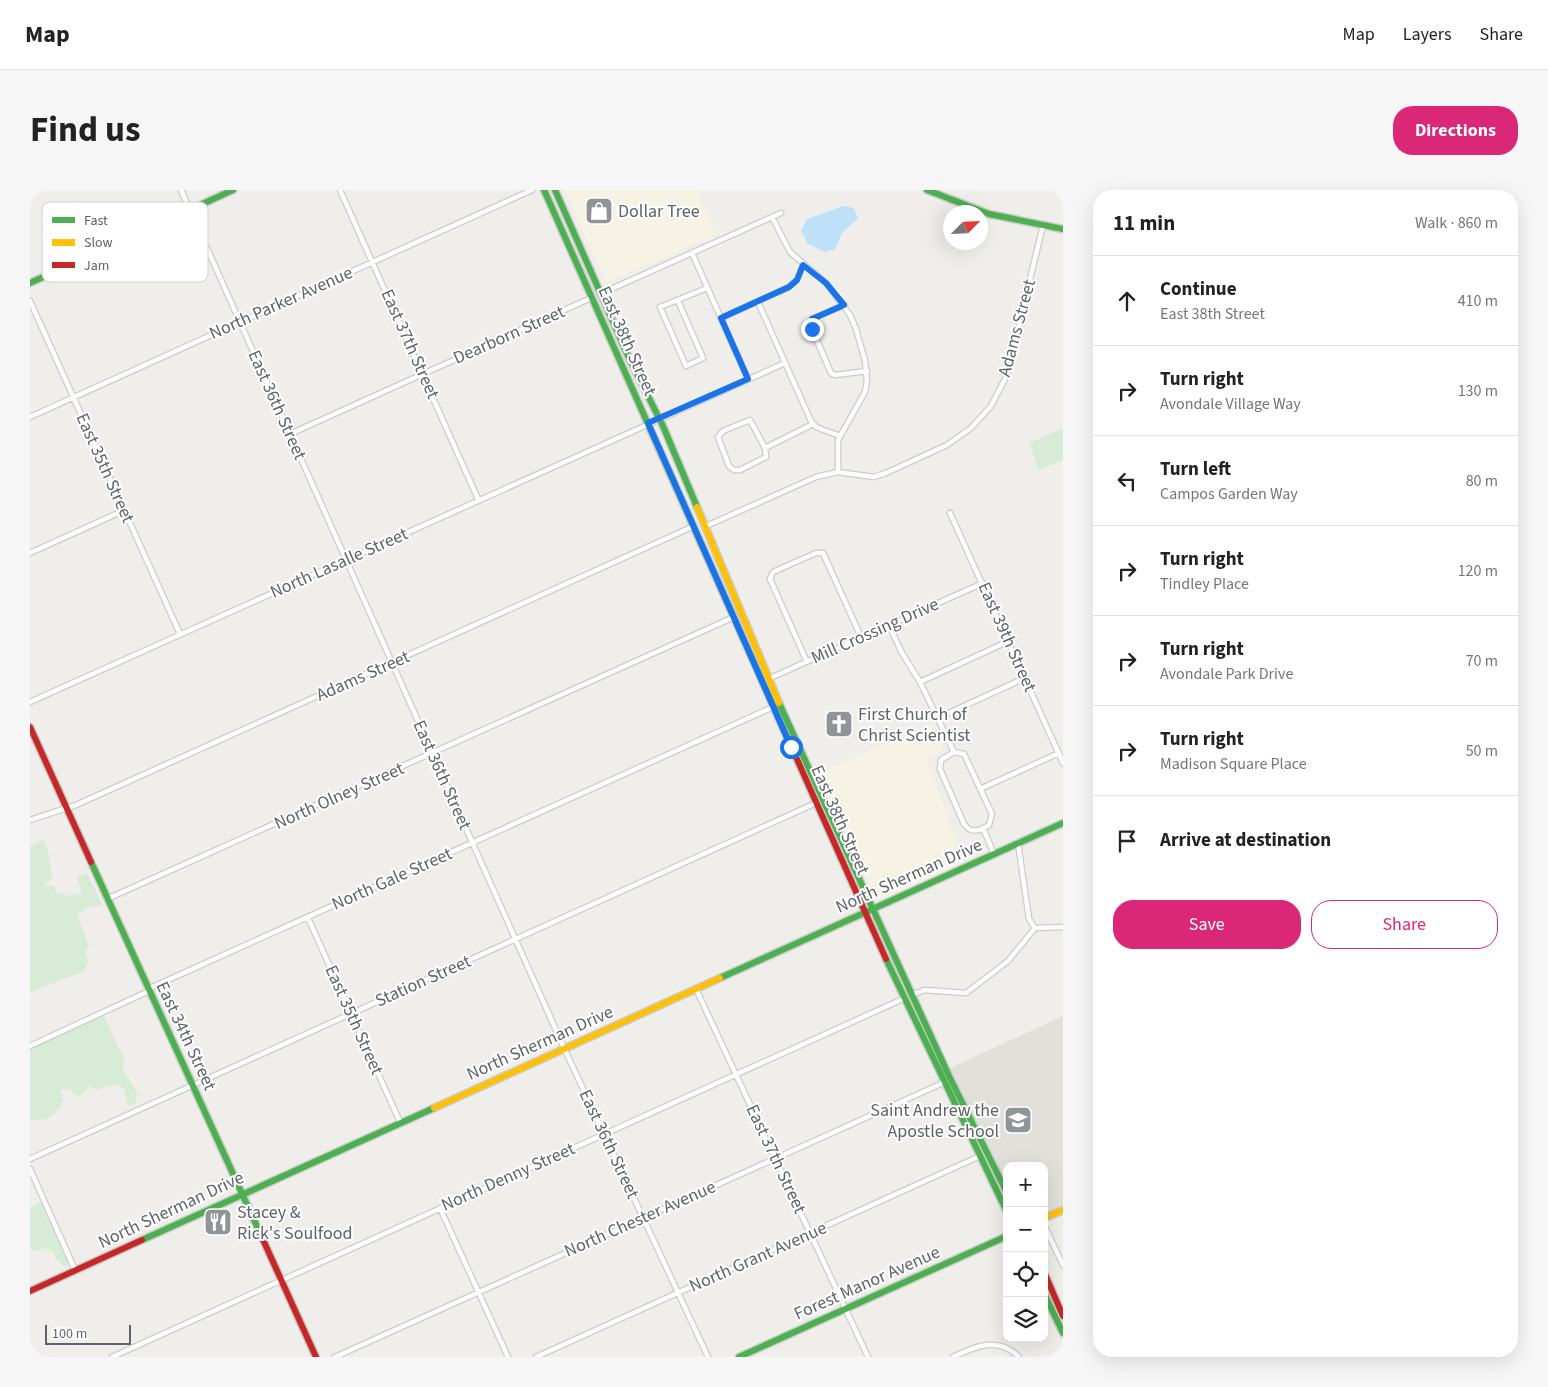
<!DOCTYPE html>
<html lang="en">
<head>
<meta charset="utf-8">
<style>
	body { margin:0; font-family:"Source Sans 3",sans-serif; background:#f6f6f6; color:#222 }
	.controls { position:absolute; right:15px; bottom:15px; display:grid; overflow:hidden; border-radius:10px; box-shadow:0 5px 20px #0002 }
	.controls button { width:45px; height:45px; display:grid; place-items:center; padding:0; border:0; border-bottom:1px solid #e0e0e0; background:#fff; color:#222; font:25px sans-serif }
	.compass { position:absolute; left:913px; top:15px; width:45px; height:45px; border-radius:50%; background:#fff; box-shadow:0 5px 20px #0002; rotate:66deg }
	.scale { position:absolute; left:15px; bottom:12px; width:86px; box-sizing:border-box; padding-left:5px; border:2px solid #5f6368; border-top:0; font-size:14px; line-height:18px; white-space:nowrap; color:#5f6368; -webkit-text-stroke:4px #fff; paint-order:stroke }
	.stop { position:absolute; width:15px; height:15px; margin:-11px; border:4px solid #1a73e8; border-radius:50%; background:#fff }
	.stop.end { background:#1a73e8; border-color:#fff; box-shadow:0 1px 5px #0008 }
	.list { margin:0; padding:0; list-style:none }
	h2 { display:flex; justify-content:space-between; align-items:center; height:65px; margin:0; padding:0 20px; font-size:21px }
	h2 small { font-size:16px; font-weight:400; color:#767676 }
	.list li { display:grid; grid-template-columns:32px 1fr auto; gap:15px; align-items:center; box-sizing:border-box; height:90px; padding:0 20px; border-top:1px solid #e0e0e0 }
	.list b { display:block; font-size:19px; white-space:nowrap }
	.list p { margin:0; font-size:16px; white-space:nowrap; color:#767676 }
	.list em { font-size:16px; font-style:normal; color:#767676 }
	.actions { display:flex; gap:10px; padding:15px 20px }
	.actions a { flex:1; padding:11px 0; border:1px solid #db2777; border-radius:20px; text-align:center; font-size:18px; color:#db2777 }
	.actions .main { background:#db2777; color:#fff }
	.icon { flex:none; width:28px; height:28px; fill:none; stroke:currentColor; stroke-width:2; stroke-linecap:round; stroke-linejoin:round }
	.map { position:relative; flex:none; width:1033px; height:1167px; overflow:hidden; border-radius:20px }
	header { display:flex; align-items:center; gap:30px; box-sizing:border-box; height:70px; padding:0 25px; background:#fff; border-bottom:1px solid #e0e0e0 }
	header strong { font-size:24px }
	nav { display:flex; gap:28px; margin-inline-start:auto; font-size:18px }
	.intro { display:flex; align-items:center; justify-content:space-between; box-sizing:border-box; height:120px; padding:0 30px }
	h1 { margin:0; font-size:35px }
	.button { padding:12px 22px; border-radius:20px; background:#db2777; color:#fff; font-size:18px; font-weight:700 }
	main { display:flex; gap:30px; padding:0 30px }
	aside { flex:1; background:#fff; border-radius:20px; box-shadow:0 5px 20px #0002 }
	.map>svg:first-child { display:block }
</style>
</head>
<body>
<header>
<strong>Map</strong>
<nav><a>Map</a><a>Layers</a><a>Share</a></nav>
</header>
<div class="intro"><h1>Find us</h1><a class="button">Directions</a></div>
<main>
<div class="map">
<svg width="1033" height="1167" viewBox="0 0 1033 1167">
	<rect width="100%" height="100%" fill="#efeeea"/>
	<path fill="#f7f3e4" d="M535,0H667L686,45L576,92Z
		M902,533L914,560L896,569L934,671L850,710L844,705L787,584Z"/>
	<path fill="#e2e0da" d="M1033,826V1017L1014,1025V976H977V1002L920,878Z"/>
	<path fill="#d8ebd6" d="M1033,238V270L1008,280L1000,253Z
		M13,649L18,660L22,688L13,697L24,696L26,702L39,706L52,703L47,687L57,683L72,715L59,717L47,724L59,756L55,762L58,771L55,781L13,797L0,804V656Z
		M73,824L95,871L93,880L107,902L106,912L98,916L94,899L87,894L66,900L59,895L53,903L47,907L39,899L30,900L33,910C28,925 16,932 0,930V858Z
		M12,1012L36,1065L38,1074L35,1077L26,1069L23,1061L17,1058L3,1061L0,1058V1018Z"/>
	<path fill="#bfe0f9" d="M813,16L824,18L828,28L812,43L805,59L795,62L778,54L771,41L777,29Z"/>
	<g fill="none" stroke-linecap="round" stroke-linejoin="round">
		<defs>
			<path id="street" d="M151,0L534,858L678,1167
				M310,0L448,309
				M742,27L760,62L796,93L820,125L826,139L835,171L837,191L835,202L808,250V282
				M662,63L718,189
				M570,104L751,23
				M0,111L150,444
				M648,111L673,168L656,176L630,117L677,98
				M728,112L781,231L786,237L810,246
				M814,115L782,129V139L801,183L805,185L837,181
				M691,128L759,97L767,90L773,75
				M0,227L502,0
				M720,230L735,258L736,267L710,280H704L699,276L688,247L693,241Z
				M260,244L561,108
				M735,258L783,234
				M920,323L1033,573
				M674,337L786,287L808,282L844,287L856,283L917,255L941,238L961,216L977,185L1013,35
				M0,363L95,320
				M859,435L872,463L890,492L924,562
				M777,472L740,389L743,382L786,363H793L831,447
				M738,489L953,393
				M890,492L979,451
				M0,512L755,173
				M908,528L995,488
				M924,562L934,564L962,624L959,635C950,641 941,644 934,634L910,579L911,570Z
				M950,599L1029,563
				M0,630L46,615L664,336
				M953,638L964,664
				M988,653L999,729L1005,738
				M77,709L704,427
				M278,728L370,932
				M1005,738L1033,737
				M118,799L743,517
				M666,799L838,1167
				M882,805L894,800L936,803L978,771L1005,738
				M0,856L119,801
				M0,969L786,613
				M0,979L45,1080
				M410,1018L478,1167
				M1014,1035L1033,1075
				M82,1167L875,808
				M305,1167L915,892
				M506,1167L950,966
				M923,1167C946,1156 968,1146 989,1167"/>
			<path id="fast" d="M514,0L758,549
				M525,0L599,168L633,236L667,317
				M897,0L959,24L1033,39
				M0,93L203,0
				M749,513L919,886L977,1003
				M61,672L230,1043
				M856,769L977,1022
				M690,788L1033,633
				M112,1050L404,918
				M1014,1103L1033,1143
				M709,1167L977,1046"/>
			<path id="slow" d="M667,317L749,513
				M404,918L690,788
				M1014,1028L1033,1020"/>
			<path id="jam" d="M0,537L61,672
				M758,549L856,769
				M230,1043L286,1167
				M1014,1082L1033,1126
				M0,1101L112,1050"/>
		</defs>
		<use href="#street" stroke="#cbcccc" stroke-width="7"/>
		<use href="#fast" stroke="#cacacb" stroke-width="9"/>
		<use href="#slow" stroke="#cacacb" stroke-width="9"/>
		<use href="#jam" stroke="#cacacb" stroke-width="9"/>
		<use href="#street" stroke="#fdfcfc" stroke-width="4.5"/>
		<use href="#fast" stroke="#4caf50" stroke-width="6"/>
		<use href="#slow" stroke="#ffc107" stroke-width="6"/>
		<use href="#jam" stroke="#c62828" stroke-width="6"/>
	</g>
	<g fill="none" stroke-linecap="round" stroke-linejoin="round">
		<path stroke="#1a73e8" stroke-width="6" d="M761,557L618,233L718,189L691,128L759,97L767,90L773,75L796,93L814,115L782,129L780,133L782,139"/>
	</g>
	<defs>
		<symbol id="shop-square" viewBox="-11 -11 22 22"><rect x="-9" y="-9" width="18" height="18" rx="4" fill="#919496" stroke="#fff"/><path d="M-5-2.5h2.3a2.7 3.5 0 0 1 5.4 0H5L5.5 6h-11ZM-1.5-2.5h3a1.5 2.3 0 0 0-3 0Z" fill="#fff"/></symbol>
		<symbol id="church-square" viewBox="-11 -11 22 22"><rect x="-9" y="-9" width="18" height="18" rx="4" fill="#919496" stroke="#fff"/><path d="M-1.2-6h2.4v3.5h3.3v2.4h-3.3V6h-2.4V-.1h-3.3v-2.4h3.3Z" fill="#fff"/></symbol>
		<symbol id="school-square" viewBox="-11 -11 22 22"><rect x="-9" y="-9" width="18" height="18" rx="4" fill="#919496" stroke="#fff"/><path d="M0-5L7-2L0 1L-7-2ZM-4 1L0 2.5L4 1V4Q0 6-4 4Z" fill="#fff"/></symbol>
		<symbol id="restaurant-square" viewBox="-11 -11 22 22"><rect x="-9" y="-9" width="18" height="18" rx="4" fill="#919496" stroke="#fff"/><path d="M-5-6h1v4h1v-4h1v4h1v-4h1v5L-1.5 .5V6h-2V.5L-5-1ZM5-6V6H3V1.5H1.5Q1.5-4 5-6Z" fill="#fff"/></symbol>
	</defs>
	<g fill-rule="evenodd">
		<use href="#shop-square" x="553" y="5" width="32" height="32"/>
		<use href="#church-square" x="793" y="518" width="32" height="32"/>
		<use href="#school-square" x="972" y="914" width="32" height="32"/>
		<use href="#restaurant-square" x="172" y="1016" width="32" height="32"/>
	</g>
	<g text-anchor="middle" dominant-baseline="central" stroke-width="4" stroke-linejoin="round" paint-order="stroke">
		<g font-size="18" fill="#5f6368" stroke="#fff" text-anchor="start">
			<text x="588" y="21">Dollar Tree</text>
			<text x="828" y="524">First Church of<tspan x="828" dy="21">Christ Scientist</tspan></text>
			<text x="969" y="920" text-anchor="end">Saint Andrew the<tspan x="969" dy="21">Apostle School</tspan></text>
			<text x="207" y="1022">Stacey &amp;<tspan x="207" dy="21">Rick's Soulfood</tspan></text>
		</g>
		<g font-size="18" fill="#5f6368" stroke="#fff">
			<text transform="translate(251 113) rotate(-24)">North Parker Avenue</text>
			<text transform="translate(987 138) rotate(-75)">Adams Street</text>
			<text transform="translate(479 145) rotate(-24)">Dearborn Street</text>
			<text transform="translate(597 151) rotate(66)">East 38th Street</text>
			<text transform="translate(380 154) rotate(66)">East 37th Street</text>
			<text transform="translate(247 215) rotate(66)">East 36th Street</text>
			<text transform="translate(75 278) rotate(66)">East 35th Street</text>
			<text transform="translate(309 373) rotate(-24)">North Lasalle Street</text>
			<text transform="translate(845 441) rotate(-24)">Mill Crossing Drive</text>
			<text transform="translate(977 447) rotate(66)">East 39th Street</text>
			<text transform="translate(333 486) rotate(-24)">Adams Street</text>
			<text transform="translate(412 585) rotate(66)">East 36th Street</text>
			<text transform="translate(309 606) rotate(-24)">North Olney Street</text>
			<text transform="translate(810 630) rotate(66)">East 38th Street</text>
			<text transform="translate(879 686) rotate(-24)">North Sherman Drive</text>
			<text transform="translate(362 689) rotate(-24)">North Gale Street</text>
			<text transform="translate(393 791) rotate(-24)">Station Street</text>
			<text transform="translate(324 830) rotate(66)">East 35th Street</text>
			<text transform="translate(156 846) rotate(65)">East 34th Street</text>
			<text transform="translate(510 853) rotate(-24)">North Sherman Drive</text>
			<text transform="translate(579 954) rotate(65)">East 36th Street</text>
			<text transform="translate(746 969) rotate(65)">East 37th Street</text>
			<text transform="translate(478 987) rotate(-24)">North Denny Street</text>
			<text transform="translate(141 1020) rotate(-25)">North Sherman Drive</text>
			<text transform="translate(610 1029) rotate(-24)">North Chester Avenue</text>
			<text transform="translate(728 1067) rotate(-24)">North Grant Avenue</text>
			<text transform="translate(837 1093) rotate(-24)">Forest Manor Avenue</text>
		</g>
	</g>
	<rect x="12" y="12" width="166" height="80" rx="8" fill="#fff" stroke="#cfd0d2" stroke-width="1"/>
	<rect x="22" y="27" width="23" height="6" fill="#4caf50"/>
	<rect x="22" y="49" width="23" height="7" fill="#ffc107"/>
	<rect x="22" y="72" width="23" height="6" fill="#c62828"/>
	<g font-size="14" fill="#5f6368">
		<text x="54" y="35">Fast</text>
		<text x="54" y="57">Slow</text>
		<text x="54" y="80">Jam</text>
	</g>
</svg>
<div class="controls">
<button>+</button>
<button>−</button>
<button><svg class="icon" aria-label="locate" viewBox="0 0 24 24"><circle cx="12" cy="12" r="6"/><path d="M12 2v4M12 18v4M2 12h4M18 12h4"/></svg></button>
<button><svg class="icon" aria-label="layers" viewBox="0 0 24 24"><path d="M12 4l9 5-9 5-9-5zM3 14l9 5 9-5"/></svg></button>
</div>
<svg class="compass" viewBox="-18 -18 36 36"><path d="M0-13l5 13h-10z" fill="#e53935"/><path d="M0 13l5-13h-10z" fill="#767676"/></svg>
<div class="scale">100 m</div>
<div class="stop" style="left:761px;top:557px"></div>
<div class="stop end" style="left:782px;top:139px"></div>
</div>
<aside>
<h2>11 min<small>Walk · 860 m</small></h2>
<ul class="list">
<li><svg class="icon" aria-label="ahead" viewBox="0 0 24 24"><path d="M12 20V5M6 11l6-6 6 6"/></svg><div><b>Continue</b><p>East 38th Street</p></div><em>410 m</em></li>
<li><svg class="icon" aria-label="right" viewBox="0 0 24 24"><path d="M7 20v-9h11M14 6l5 5-5 5"/></svg><div><b>Turn right</b><p>Avondale Village Way</p></div><em>130 m</em></li>
<li><svg class="icon" aria-label="left" viewBox="0 0 24 24"><path d="M17 20v-9H6M10 6l-5 5 5 5"/></svg><div><b>Turn left</b><p>Campos Garden Way</p></div><em>80 m</em></li>
<li><svg class="icon" aria-label="right" viewBox="0 0 24 24"><path d="M7 20v-9h11M14 6l5 5-5 5"/></svg><div><b>Turn right</b><p>Tindley Place</p></div><em>120 m</em></li>
<li><svg class="icon" aria-label="right" viewBox="0 0 24 24"><path d="M7 20v-9h11M14 6l5 5-5 5"/></svg><div><b>Turn right</b><p>Avondale Park Drive</p></div><em>70 m</em></li>
<li><svg class="icon" aria-label="right" viewBox="0 0 24 24"><path d="M7 20v-9h11M14 6l5 5-5 5"/></svg><div><b>Turn right</b><p>Madison Square Place</p></div><em>50 m</em></li>
<li><svg class="icon" aria-label="arrive" viewBox="0 0 24 24"><path d="M6 21V4h12l-3 4 3 4H6"/></svg><div><b>Arrive at destination</b></div></li>
</ul>
<div class="actions"><a class="main">Save</a><a>Share</a></div>
</aside>
</main>
</body>
</html>
